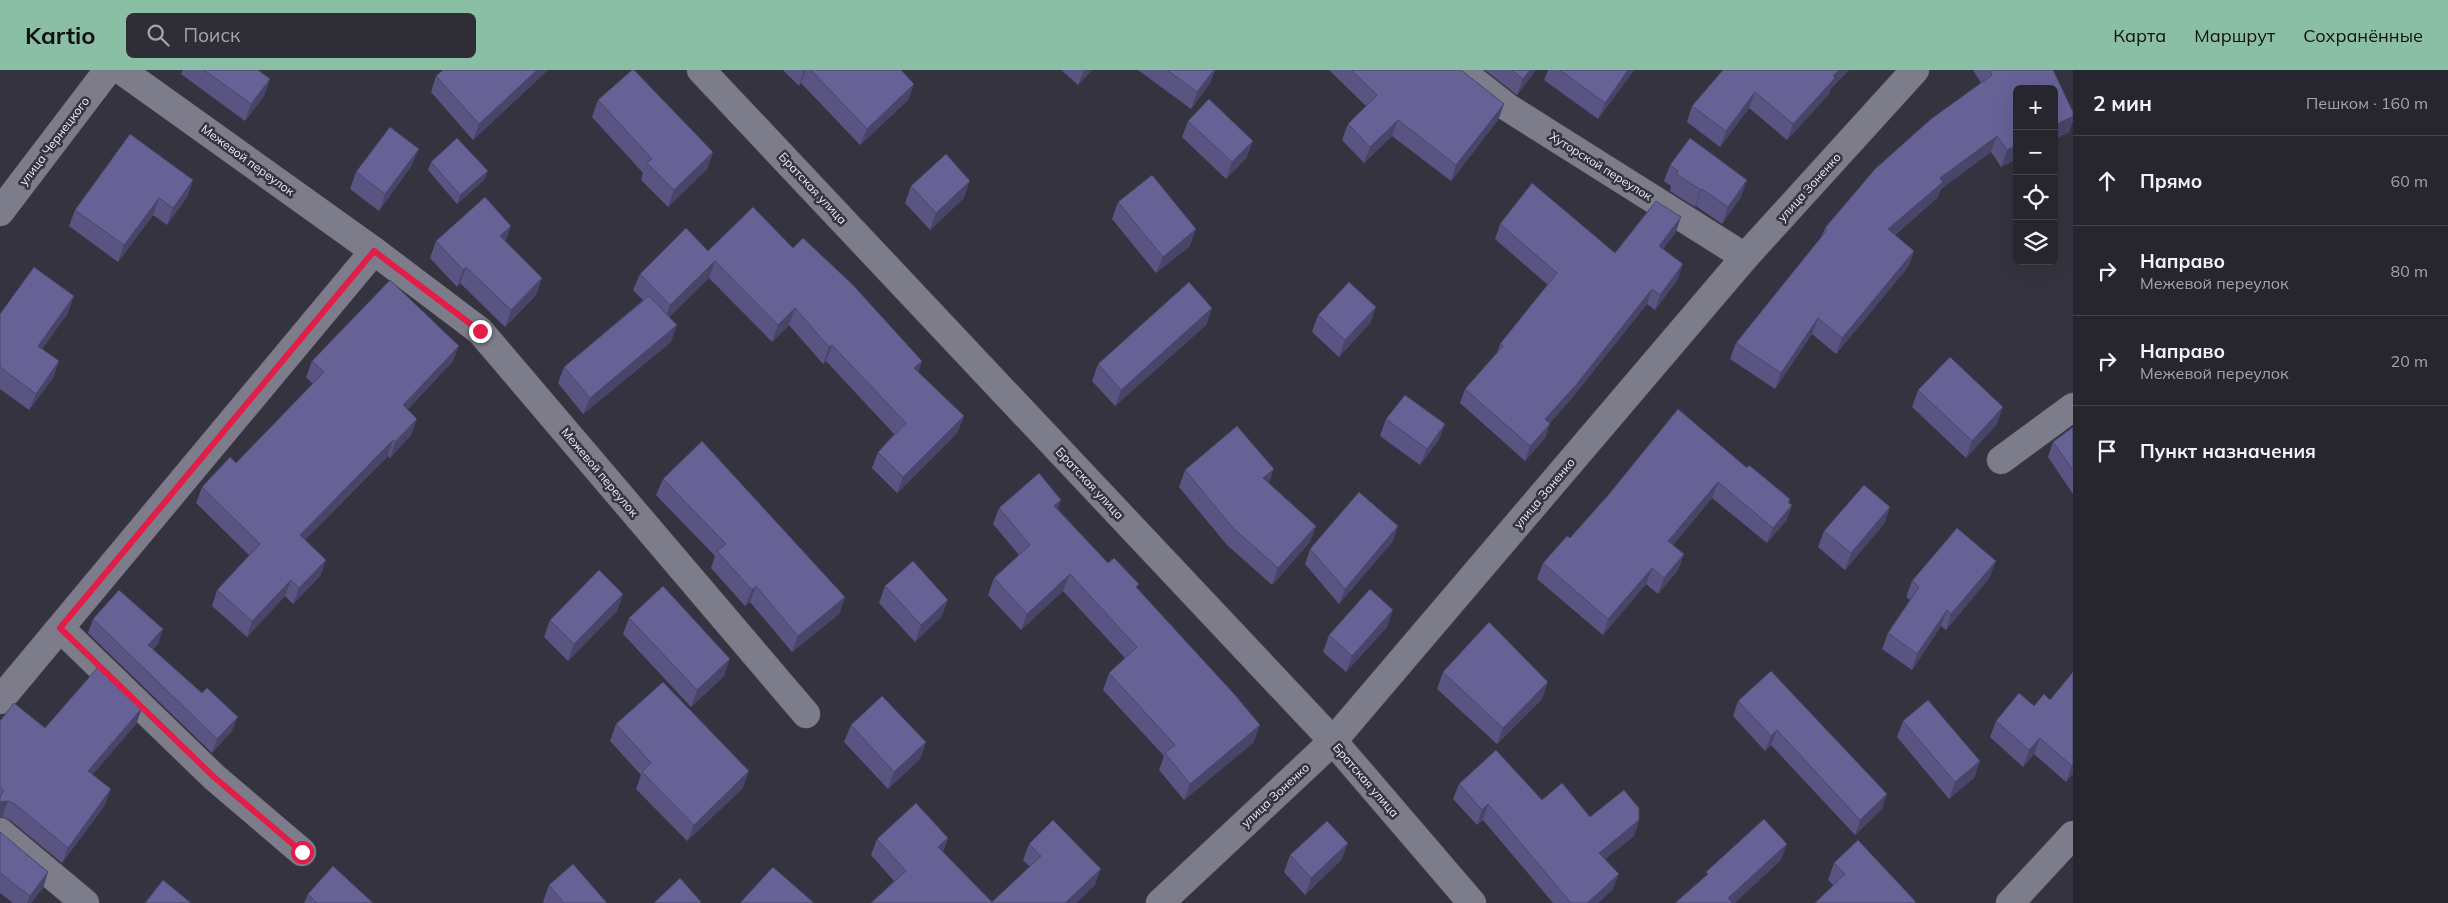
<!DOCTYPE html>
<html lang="ru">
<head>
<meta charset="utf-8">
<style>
	body { margin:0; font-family:Mulish,sans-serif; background:#2f2e37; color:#f1f3f6 }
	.controls { position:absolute; right:15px; top:15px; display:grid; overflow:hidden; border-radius:8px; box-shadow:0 5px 20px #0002 }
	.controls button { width:45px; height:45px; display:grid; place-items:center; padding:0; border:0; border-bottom:1px solid #43434b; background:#27262f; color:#f1f3f6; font:25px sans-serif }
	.stop { position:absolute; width:15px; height:15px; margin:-11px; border:4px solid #e11d48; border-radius:50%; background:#fff }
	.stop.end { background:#e11d48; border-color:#fff; box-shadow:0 1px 5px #0008 }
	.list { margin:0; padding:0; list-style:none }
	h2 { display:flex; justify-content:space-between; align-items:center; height:65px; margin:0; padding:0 20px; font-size:21px }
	h2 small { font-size:16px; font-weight:400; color:#a4a5aa }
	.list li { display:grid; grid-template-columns:32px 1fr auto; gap:15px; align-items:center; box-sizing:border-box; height:90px; padding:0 20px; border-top:1px solid #43434b }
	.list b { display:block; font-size:19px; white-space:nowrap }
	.list p { margin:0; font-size:16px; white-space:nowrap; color:#a4a5aa }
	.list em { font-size:16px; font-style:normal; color:#a4a5aa }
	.icon { flex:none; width:28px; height:28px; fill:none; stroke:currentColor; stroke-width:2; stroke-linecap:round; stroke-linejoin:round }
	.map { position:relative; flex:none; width:2073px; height:833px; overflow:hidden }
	header { display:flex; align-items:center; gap:30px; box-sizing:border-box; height:70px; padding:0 25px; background:#8abfa5; color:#111 }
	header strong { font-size:24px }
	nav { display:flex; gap:28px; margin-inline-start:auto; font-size:18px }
	.search { width:350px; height:45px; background:#2f2e37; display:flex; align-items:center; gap:12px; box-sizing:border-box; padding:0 18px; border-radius:8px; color:#a4a5aa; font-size:19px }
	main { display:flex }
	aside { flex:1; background:#27262f }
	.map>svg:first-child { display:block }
</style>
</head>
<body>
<header>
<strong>Kartio</strong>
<div class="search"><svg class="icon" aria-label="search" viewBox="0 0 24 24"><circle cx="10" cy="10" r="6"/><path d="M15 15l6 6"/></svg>Поиск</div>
<nav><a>Карта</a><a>Маршрут</a><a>Сохранённые</a></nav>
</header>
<main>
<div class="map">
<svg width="2073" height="833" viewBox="0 0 2073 833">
	<rect width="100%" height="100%" fill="#34333f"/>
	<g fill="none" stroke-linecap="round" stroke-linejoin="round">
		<defs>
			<path id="minor" d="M121,0L374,181L480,261L806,644
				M701,0L1333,671L1472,833
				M1460,0L1507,37L1745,187
				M0,142L108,0
				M2001,390L2073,337
				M60,558L214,707L302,782
				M0,630L374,181
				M0,762L85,833
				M1160,833L1333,671L1745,187L1915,0
				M2010,833L2073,765"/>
		</defs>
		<use href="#minor" stroke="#52515c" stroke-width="29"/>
		<use href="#minor" stroke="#7d7c8a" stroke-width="28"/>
	</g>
	<path fill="#595481" d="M183,0H258L270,9L264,26L245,51L181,4Z
		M443,0H548L473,70L431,22L436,6Z
		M783,0H901L914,14L908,30L860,75L801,13L799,16Z
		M1061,0H1092L1078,15Z
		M1138,0H1215L1210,13L1191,39Z
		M1329,0H1461L1504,34L1498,50L1451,111L1392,66L1364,93L1342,70L1348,54L1366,36Z
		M1485,0H1536L1517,25Z
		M1548,0H1634L1598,49L1544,10Z
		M1723,0H1849L1831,18L1829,24L1787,70L1749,38L1720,77L1687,52L1692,36Z
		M1973,0H2053L2073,42V50L2069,62L2001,97L1991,82L1941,119L1937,128L1895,165L1914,181L1908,197L1836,284L1812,264L1775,319L1730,289L1736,273L1821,167L1825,158L1981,13Z
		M598,30L713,82L707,99L668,137L641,110L643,103L592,47Z
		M1188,51L1247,87L1226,109L1182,67Z
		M431,92L484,110L457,134L428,100Z
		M412,95L379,141L350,119L356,102Z
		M1670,95L1741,127L1722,154L1696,136L1695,137L1670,121L1671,116L1664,111Z
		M193,110L187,127L167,155L153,145L118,192L69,156L75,140Z
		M911,116L964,128L930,160L905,133Z
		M1118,132L1190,176L1156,203L1112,149Z
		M1500,154L1615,183L1676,162L1663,179L1678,209L1655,240L1647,234L1571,329L1550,353L1545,368L1525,391L1460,333L1465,319L1497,283L1500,274L1548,215L1495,169Z
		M511,156L505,172L542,208L536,225L505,257L460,213L457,217L430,188L436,171Z
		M793,178L922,291L918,302L964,346L957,363L897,423L872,398L878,382L894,364L826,291L823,294L789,255L772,272L709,208L669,247L671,272L583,344L558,313L564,297L643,230L633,220L640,204L708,181Z
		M1376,237L1370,253L1339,287L1312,262L1318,245Z
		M1212,238L1206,255L1115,336L1092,311L1098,294Z
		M68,243L42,279L59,291L53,308L29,340L0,319V244Z
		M312,291H453L407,340L411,365L390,388L388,386L305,470L326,490L320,506L293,534L285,526L247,567L212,536L217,520L249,485L196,433L202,417L236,393L313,314L306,307Z
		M1918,320L1997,354L1966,388L1912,337Z
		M1386,349L1445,354L1438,371L1420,395L1380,366Z
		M2073,357V424L2048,387L2053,372Z
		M1747,398L1790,429L1789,433L1792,435L1786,451L1767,473L1712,428L1673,475L1684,484L1678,500L1658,524L1646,514L1603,565L1537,509L1543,493L1570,468Z
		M1185,400L1269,413L1316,456L1310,472L1272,515L1227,475L1179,417Z
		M663,409L845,527L839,544L792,582L750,532L745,536L711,498L715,486L656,425Z
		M1890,437L1884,454L1845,500L1818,477L1824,461Z
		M999,438L1058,439L1108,493L1137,518L1254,672L1184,730L1159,700L1164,686L1103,620L1109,603L1125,588L1063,521L1021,560L988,525L994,508L1019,485L993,454Z
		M1393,471L1339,534L1305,494L1310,479Z
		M1990,507L1946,560L1941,556L1912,600L1882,579L1888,563L1910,530L1906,527L1912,511Z
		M885,516L942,546L915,572L879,533Z
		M623,524L617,541L568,591L544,567L550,550Z
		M629,548L724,606L691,637L623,564Z
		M93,549L158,574L153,579L232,661L212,683L88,563Z
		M1387,557L1346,602L1323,582L1329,565Z
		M1443,602L1542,629L1497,674L1437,619Z
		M2073,602V704L2066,712L2034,684L2023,697L1990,667L1996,651L2050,630Z
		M1738,631L1882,739L1855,765L1771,675L1765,681L1733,646Z
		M142,638L136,654L92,705L105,735L62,793L10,750L2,747H0V651L45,658Z
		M1903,651L1980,691L1974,708L1949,729L1897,667Z
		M616,654L743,718L687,771L636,719L641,705L610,671Z
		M851,655L926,672L920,689L888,719L844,672Z
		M1459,714L1542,730L1590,747L1639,750L1634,766L1605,789L1613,819L1598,833H1553L1483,750L1477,755L1453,729Z
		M0,762L48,802L43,818L31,833H13L0,823Z
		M948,768L943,782L992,832L1030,797L1023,790L1029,774L1095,815L1076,833H871L894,811L871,785L877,769Z
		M1348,773L1341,790L1305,825L1284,802L1290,785Z
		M1834,793L1916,833L1833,815L1828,810Z
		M549,815L607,833H544L543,832Z
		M308,824L373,833H304Z"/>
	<path fill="#484569" d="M537,0H548L473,70L479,54Z
		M804,0H806L801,13L799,16Z
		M1084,0H1092L1078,15Z
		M1214,0H1215L1210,13L1191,39L1197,22Z
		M1530,0H1536L1517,25L1523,9Z
		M1628,0H1634L1598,49L1605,33Z
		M1839,0H1849L1831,18L1829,24L1787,70L1793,54Z
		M270,9L264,26L245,51L251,34Z
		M914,14L908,30L860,75L867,59Z
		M1755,22L1749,38L1720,77L1726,61Z
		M1504,34L1498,50L1451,111L1456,95Z
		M2073,46V50L2069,62L2054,69V56Z
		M1398,50L1392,66L1364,93L1370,77Z
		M1997,66L1991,82L1941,119L1937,128L1882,175L1888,159L1940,108Z
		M1253,71L1247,87L1226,109L1232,92Z
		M2017,75V88L2001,97L2007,80Z
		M419,79L412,95L379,141L385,124Z
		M713,82L707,99L668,137L674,120Z
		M488,101L484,110L457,134L460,125Z
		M193,110L187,127L167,155L173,138Z
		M1747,110L1741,127L1722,154L1728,137Z
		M970,111L964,128L930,160L936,143Z
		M1702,119L1696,136L1695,137L1701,120Z
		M159,128L153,145L118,192L124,175Z
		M1681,147L1676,162L1654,190L1659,176Z
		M511,156L505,172L500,166Z
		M1196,159L1190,176L1156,203L1163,187Z
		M1914,181L1908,197L1836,284L1842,268Z
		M715,191L709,208L664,252L670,235Z
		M1683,194L1678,209L1655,240L1660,225Z
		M466,197L460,213L457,217L463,200Z
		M542,208L536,225L505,257L511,240Z
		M1652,219L1647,234L1571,329L1540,364L1545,349Z
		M74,226L68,243L32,292L38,276Z
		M1376,237L1370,253L1339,287L1345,270Z
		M795,238L789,255L772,272L778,255Z
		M1212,238L1206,255L1115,336L1121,320Z
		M1818,248L1812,264L1775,319L1781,303Z
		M677,255L671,272L583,344L590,328Z
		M832,275L826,291L823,294L829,277Z
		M459,276L453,291L397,351L403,335Z
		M59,291L53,308L29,340L36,324Z
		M922,291L916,308L914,298Z
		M2003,337L1997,354L1966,388L1972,371Z
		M964,346L957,363L897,423L903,407Z
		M417,349L411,365L390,388L395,372Z
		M1445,354L1438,371L1420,395L1427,379Z
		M1550,354L1545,368L1525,391L1530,376Z
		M393,370L388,386L294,481L300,465Z
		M1274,399L1268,416L1263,408Z
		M1718,412L1712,428L1663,487L1668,471Z
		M1790,429L1785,443L1792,435L1786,451L1767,473L1773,458Z
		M1061,430L1055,447L1054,436Z
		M1890,437L1884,454L1845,500L1851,483Z
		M1316,456L1310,472L1272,515L1278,498Z
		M1398,456L1393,471L1339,534L1345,519Z
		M1684,484L1678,500L1658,524L1664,508Z
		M326,490L320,506L293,534L299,518Z
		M1996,491L1990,507L1946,560L1951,544Z
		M1652,498L1646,514L1603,565L1608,549Z
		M1070,504L1063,521L1021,560L1027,544Z
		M291,510L285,526L247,567L252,551Z
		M756,516L750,532L745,536L752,520Z
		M623,524L617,541L568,591L574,574Z
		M845,527L839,544L792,582L798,566Z
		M948,530L942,546L915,572L921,555Z
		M1393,540L1387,557L1346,602L1352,586Z
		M1947,540L1941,556L1912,600L1917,584Z
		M163,559L158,574L143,590L148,575Z
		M730,589L724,606L691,637L697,620Z
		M1548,612L1542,629L1497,674L1503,658Z
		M142,638L136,654L82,717L88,701Z
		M238,647L232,661L212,683L217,669Z
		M1260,655L1254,672L1184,730L1190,714Z
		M1777,660L1771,675L1765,681L1771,666Z
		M2040,668L2034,684L2023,697L2029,680Z
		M926,672L920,689L888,719L894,702Z
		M1980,691L1974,708L1949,729L1955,712Z
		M2073,695V704L2066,712L2072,696Z
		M749,701L743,718L687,771L694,755Z
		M111,719L105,735L62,793L68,778Z
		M1887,724L1882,739L1855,765L1860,750Z
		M8,731L2,747H0V732Z
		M1488,734L1483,750L1477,755L1482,740Z
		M1639,750L1634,766L1594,798L1599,783Z
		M948,768L942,784L938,777Z
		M1348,773L1341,790L1305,825L1311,808Z
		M1787,774L1781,790L1735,833H1726L1728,828Z
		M1101,799L1095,815L1076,833H1065Z
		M48,802L43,818L31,833H27L30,826Z
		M1619,804L1613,819L1598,833H1587Z"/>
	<path fill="#676296" stroke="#484569" d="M204,0H258L270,9L251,34Z
		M443,0H537L479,54L436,6Z
		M632,0H634L713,82L674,120L647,93L652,89L598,30Z
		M811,0H901L914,14L867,59Z
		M1167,0H1214L1197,22Z
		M1351,0H1461L1504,34L1456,95L1398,50L1370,77L1348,54L1377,25Z
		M1512,0H1530L1523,9Z
		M1560,0H1628L1605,33Z
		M1723,0H1839L1833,6L1835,8L1793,54L1755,22L1726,61L1692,36Z
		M1989,0H2053L2073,42V46L2054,56V19H2017V75L2007,80L1997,66L1940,108L1943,112L1888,159L1914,181L1842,268L1818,248L1781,303L1736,273L1827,160L1825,158L1875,99L1931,49L1992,5Z
		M1209,29L1253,71L1232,92L1188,51Z
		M390,57L419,79L385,124L356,102Z
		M130,64L193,110L173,138L159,128L124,175L75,140Z
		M457,68L488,101L460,125L431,92Z
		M1690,68L1747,110L1728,137L1702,119L1701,120L1676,104L1678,101L1670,95Z
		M946,84L970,111L936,143L911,116Z
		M1152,105L1196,159L1163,187L1118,132Z
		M1532,113L1615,183L1656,131L1681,147L1659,176L1683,194L1660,225L1652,219L1576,315L1545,349L1550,354L1530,376L1465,319L1503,276L1500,274L1557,203L1500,154Z
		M485,127L511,156L500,166L542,208L511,240L466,197L463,200L436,171Z
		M753,137L793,178L803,168L852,214L922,291L914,298L964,346L903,407L878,382L906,353L832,275L829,277L795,238L778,255L715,191L670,235L640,204L686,158L708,181Z
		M34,197L74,226L38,276L59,291L36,324L0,297V244Z
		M390,210L459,276L403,335L417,349L395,372L393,370L300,465L326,490L299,518L291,510L252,551L217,520L260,474L202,417L230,387L236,393L324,302L312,291Z
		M1189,212L1212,238L1121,320L1098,294Z
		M1349,212L1376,237L1345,270L1318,245Z
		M649,226L677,255L590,328L564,297Z
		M1950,287L2003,337L1972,371L1918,320Z
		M1405,325L1445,354L1427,379L1386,349Z
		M1678,339L1747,398L1749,395L1790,429L1788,432L1792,435L1773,458L1718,412L1668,471L1684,484L1664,508L1652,498L1608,549L1543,493L1567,466L1570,468L1610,423Z
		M1237,356L1274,399L1263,408L1316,456L1278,498L1233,458L1185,400Z
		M2073,357V400L2053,372Z
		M702,371L845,527L798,566L756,516L752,520L717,481L726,474L663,409Z
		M1039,403L1061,430L1054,436L1108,493L1114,488L1139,514L1136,517L1235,625L1260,655L1190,714L1165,683L1175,675L1109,603L1137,577L1070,504L1027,544L994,508L1030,475L999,438Z
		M1864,415L1890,437L1851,483L1824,461Z
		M1359,422L1398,456L1345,519L1310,479Z
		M1957,458L1996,491L1951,544L1947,540L1917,584L1888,563L1919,517L1912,511Z
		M913,491L948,530L921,555L885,516Z
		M599,500L623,524L574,574L550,550Z
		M663,516L730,589L697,620L629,548Z
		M1370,519L1393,540L1352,586L1329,565Z
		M119,520L163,559L148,575L202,623L207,618L238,647L217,669L93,549Z
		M1489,552L1548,612L1503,658L1443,602Z
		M99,596L142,638L88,701L111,719L68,778L15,734L8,731L0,732V726L4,721L0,718V651L14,633L45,658Z
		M1771,601L1887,724L1860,750L1777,660L1771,666L1738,631Z
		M2073,602V695L2072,696L2040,668L2029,680L1996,651L2019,623L2034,636L2044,624L2050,630Z
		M663,612L749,701L694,755L642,702L651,693L616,654Z
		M882,626L926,672L894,702L851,655Z
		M1928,630L1980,691L1955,712L1903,651Z
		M1496,680L1542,730L1562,713L1590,747L1624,720L1639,738V750L1599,783L1619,804L1587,833H1571L1488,734L1482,740L1459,714Z
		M916,733L948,768L938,777L992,832L1041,786L1029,774L1053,750L1101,799L1065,833H871L906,801L877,769Z
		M1764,749L1787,774L1728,828L1733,833H1675L1708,804L1706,802Z
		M1327,751L1348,773L1311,808L1290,785Z
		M0,762L48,802L30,826L0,803Z
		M1858,770L1916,832L1915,833H1815L1845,804L1834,793Z
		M573,794L607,833H564L549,815Z
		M333,796L373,833H317L308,824Z
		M773,797L814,833H740Z
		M680,808L701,832L700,833H654Z
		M163,810L191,833H145Z"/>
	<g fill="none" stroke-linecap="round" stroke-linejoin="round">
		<path stroke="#e11d48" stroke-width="6" d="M302,782L214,707L60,558L374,181L480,261"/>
	</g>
	<g text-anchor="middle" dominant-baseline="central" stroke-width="5" stroke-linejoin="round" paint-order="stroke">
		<g font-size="12" fill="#edecf4" stroke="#34333f">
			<text transform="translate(54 71) rotate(-53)">улица Чернецкого</text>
			<text transform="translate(248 90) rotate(36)">Межевой переулок</text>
			<text transform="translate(1601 96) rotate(32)">Хуторской переулок</text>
			<text transform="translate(1809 117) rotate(-48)">улица Зоненко</text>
			<text transform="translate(813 118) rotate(47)">Братская улица</text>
			<text transform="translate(600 402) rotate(50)">Межевой переулок</text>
			<text transform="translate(1090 413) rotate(47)">Братская улица</text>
			<text transform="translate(1544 423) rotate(-50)">улица Зоненко</text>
			<text transform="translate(1366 710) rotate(49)">Братская улица</text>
			<text transform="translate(1275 725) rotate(-43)">улица Зоненко</text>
		</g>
	</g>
</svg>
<div class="controls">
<button>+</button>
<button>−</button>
<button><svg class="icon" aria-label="locate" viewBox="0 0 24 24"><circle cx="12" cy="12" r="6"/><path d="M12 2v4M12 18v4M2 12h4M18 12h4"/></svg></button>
<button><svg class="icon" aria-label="layers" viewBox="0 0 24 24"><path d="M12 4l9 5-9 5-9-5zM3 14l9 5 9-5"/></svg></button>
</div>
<div class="stop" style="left:302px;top:782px"></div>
<div class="stop end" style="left:480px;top:261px"></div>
</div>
<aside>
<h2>2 мин<small>Пешком · 160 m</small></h2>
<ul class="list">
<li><svg class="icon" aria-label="ahead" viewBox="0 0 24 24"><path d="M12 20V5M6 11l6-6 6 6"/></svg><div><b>Прямо</b></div><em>60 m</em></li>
<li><svg class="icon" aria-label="right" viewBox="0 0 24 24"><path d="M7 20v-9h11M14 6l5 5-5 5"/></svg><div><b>Направо</b><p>Межевой переулок</p></div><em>80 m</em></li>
<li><svg class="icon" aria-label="right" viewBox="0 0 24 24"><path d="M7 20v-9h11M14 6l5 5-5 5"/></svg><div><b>Направо</b><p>Межевой переулок</p></div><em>20 m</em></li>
<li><svg class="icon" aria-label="arrive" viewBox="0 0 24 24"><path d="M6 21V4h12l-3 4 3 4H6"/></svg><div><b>Пункт назначения</b></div></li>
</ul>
</aside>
</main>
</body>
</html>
